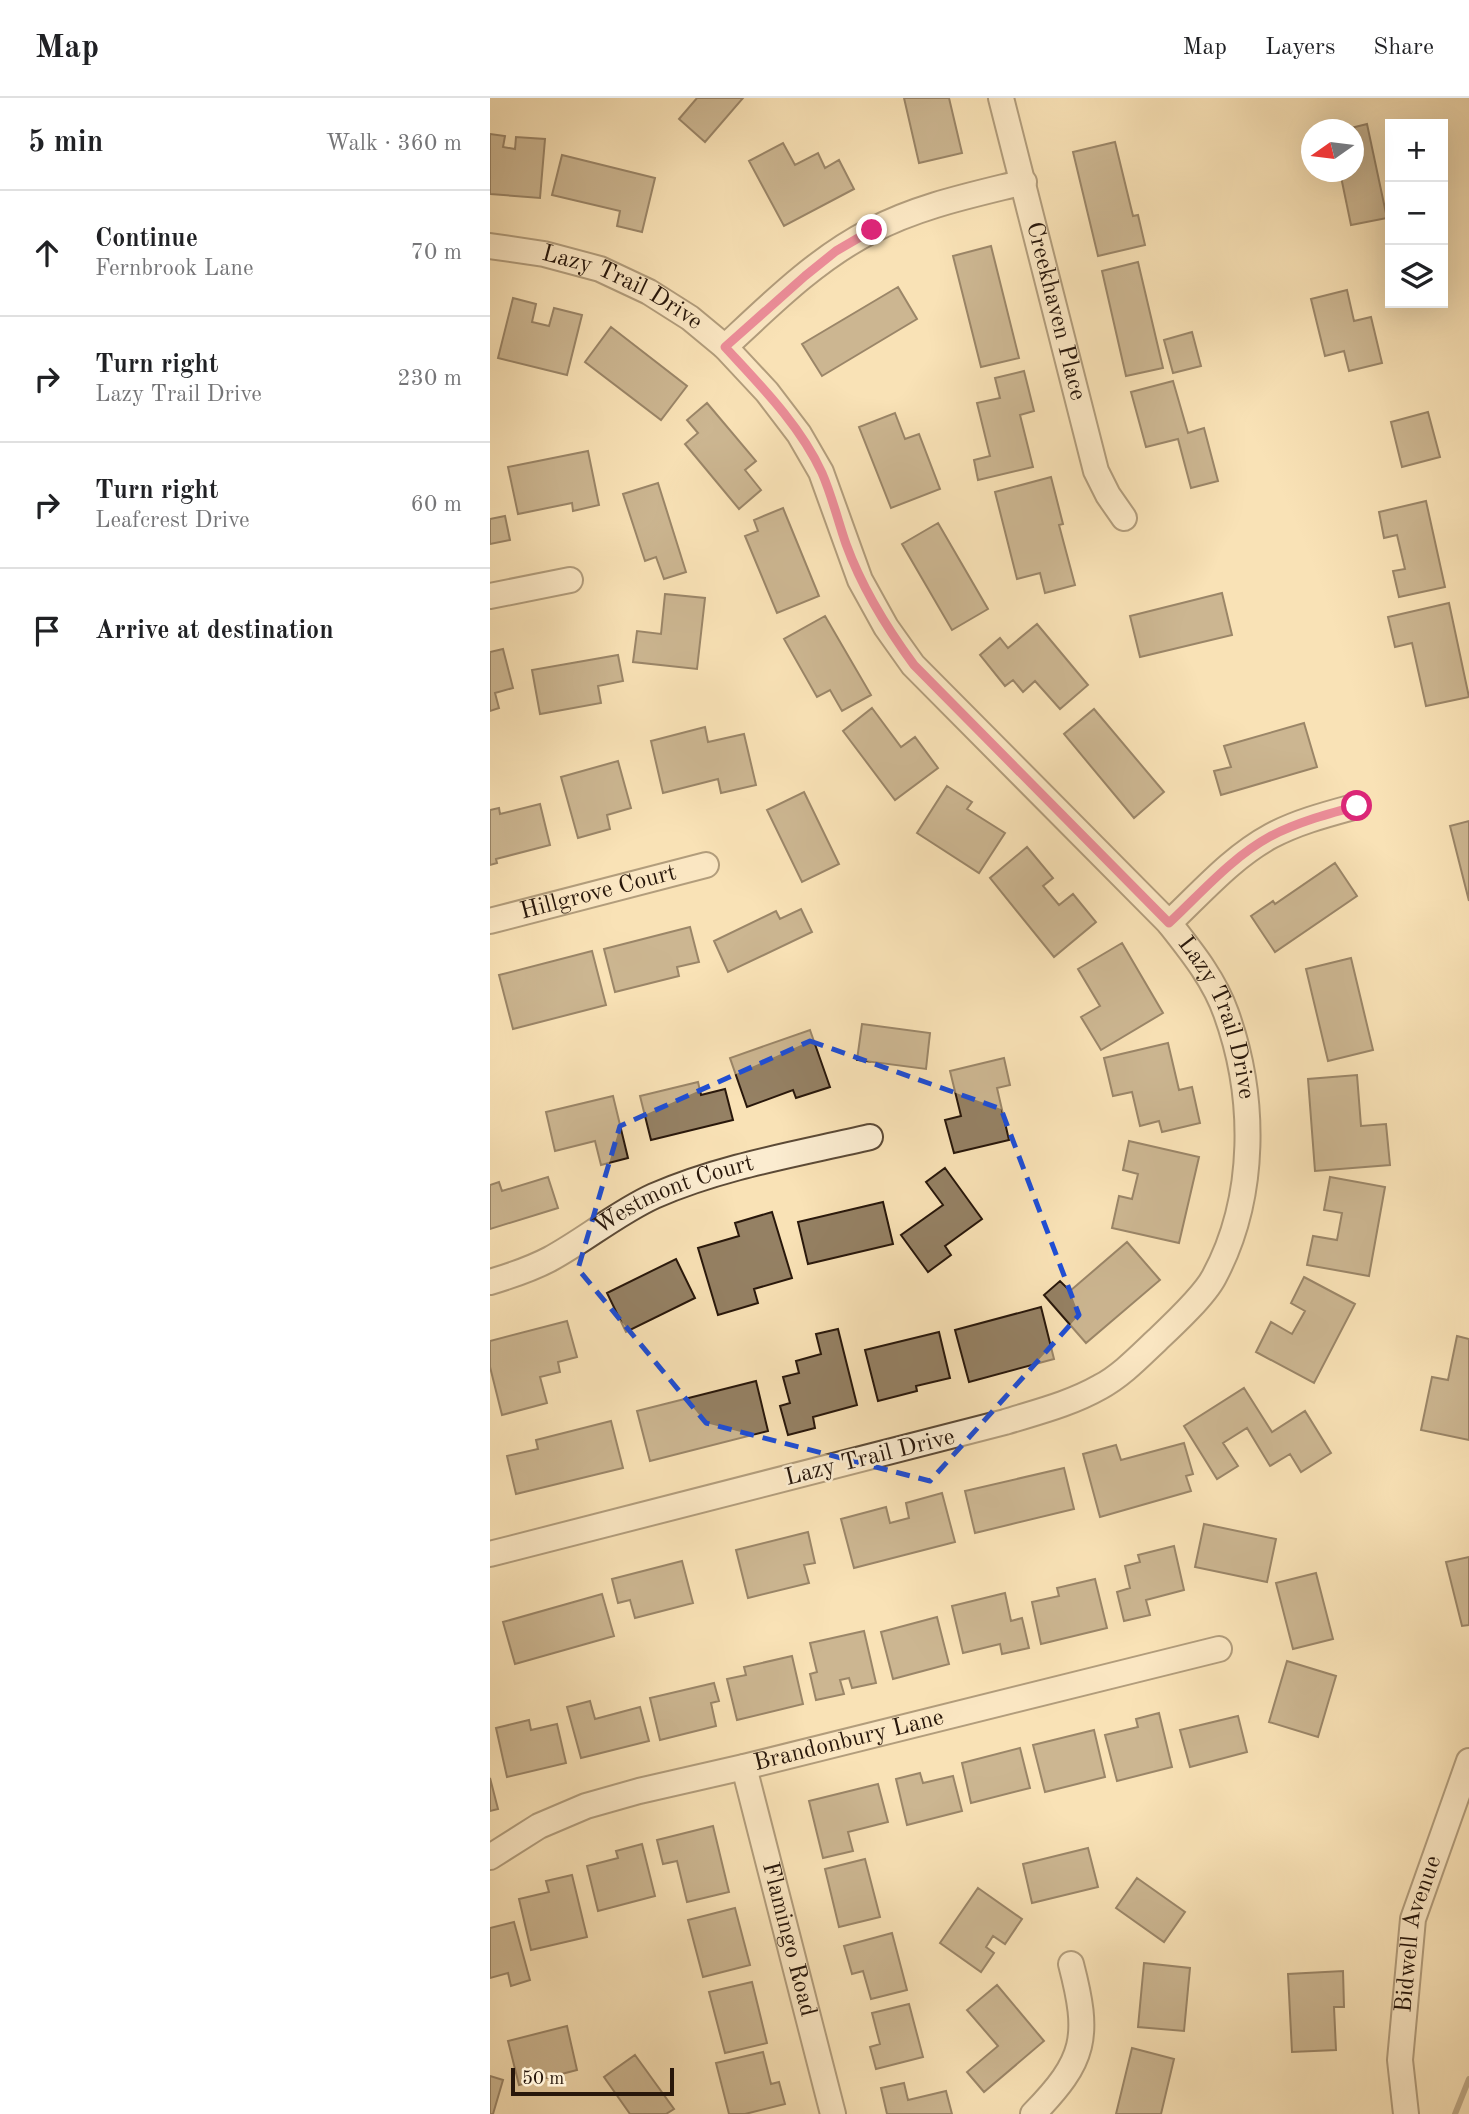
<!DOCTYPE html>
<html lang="en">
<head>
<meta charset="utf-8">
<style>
	body { margin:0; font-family:"Old Standard TT",serif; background:#f6f6f6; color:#202124 }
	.controls { position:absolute; right:21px; top:21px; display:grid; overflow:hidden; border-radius:0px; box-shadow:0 7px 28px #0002 }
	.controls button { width:63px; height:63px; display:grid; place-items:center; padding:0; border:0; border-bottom:2px solid #e0e0e0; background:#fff; color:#202124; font:35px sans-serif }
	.compass { position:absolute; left:811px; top:21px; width:63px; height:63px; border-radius:50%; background:#fff; box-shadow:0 7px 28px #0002; rotate:256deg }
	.scale { position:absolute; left:21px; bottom:18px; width:163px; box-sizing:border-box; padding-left:7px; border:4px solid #28170b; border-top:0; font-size:19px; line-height:24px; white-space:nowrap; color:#28170b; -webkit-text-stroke:5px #fbecd0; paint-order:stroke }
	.stop { position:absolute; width:21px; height:21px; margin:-16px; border:5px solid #db2777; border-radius:50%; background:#fff }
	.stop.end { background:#db2777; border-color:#fff; box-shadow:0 2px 7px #0008 }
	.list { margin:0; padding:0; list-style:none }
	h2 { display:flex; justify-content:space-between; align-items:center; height:91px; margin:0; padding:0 28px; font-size:30px }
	h2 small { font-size:23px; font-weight:400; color:#757577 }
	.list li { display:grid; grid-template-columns:46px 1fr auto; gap:21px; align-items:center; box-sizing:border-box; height:126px; padding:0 28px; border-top:2px solid #e0e0e0 }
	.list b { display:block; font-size:26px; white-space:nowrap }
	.list p { margin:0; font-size:23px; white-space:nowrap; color:#757577 }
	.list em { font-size:23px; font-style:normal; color:#757577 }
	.icon { flex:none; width:38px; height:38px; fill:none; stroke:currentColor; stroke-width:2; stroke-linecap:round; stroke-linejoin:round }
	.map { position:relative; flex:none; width:979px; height:2016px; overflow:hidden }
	header { display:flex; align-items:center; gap:42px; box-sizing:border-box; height:98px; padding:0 35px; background:#fff; border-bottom:2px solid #e0e0e0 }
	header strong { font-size:33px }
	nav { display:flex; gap:38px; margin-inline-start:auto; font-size:24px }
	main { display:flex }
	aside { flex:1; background:#fff }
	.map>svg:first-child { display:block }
</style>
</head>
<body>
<header>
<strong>Map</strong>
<nav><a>Map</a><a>Layers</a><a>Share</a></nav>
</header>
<main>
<aside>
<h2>5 min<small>Walk · 360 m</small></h2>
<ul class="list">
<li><svg class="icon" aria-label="ahead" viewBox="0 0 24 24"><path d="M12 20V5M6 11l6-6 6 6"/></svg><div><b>Continue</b><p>Fernbrook Lane</p></div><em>70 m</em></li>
<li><svg class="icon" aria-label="right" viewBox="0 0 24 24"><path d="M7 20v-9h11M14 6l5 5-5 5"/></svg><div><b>Turn right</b><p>Lazy Trail Drive</p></div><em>230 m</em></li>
<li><svg class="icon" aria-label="right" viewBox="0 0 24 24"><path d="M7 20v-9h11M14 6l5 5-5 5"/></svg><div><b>Turn right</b><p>Leafcrest Drive</p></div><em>60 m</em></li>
<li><svg class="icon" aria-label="arrive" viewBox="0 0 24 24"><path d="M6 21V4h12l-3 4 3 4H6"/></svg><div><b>Arrive at destination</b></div></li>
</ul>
</aside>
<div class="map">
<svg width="979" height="2016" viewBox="0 0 979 2016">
	<rect width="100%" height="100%" fill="#f9e2b6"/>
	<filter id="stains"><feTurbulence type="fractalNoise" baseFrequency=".00286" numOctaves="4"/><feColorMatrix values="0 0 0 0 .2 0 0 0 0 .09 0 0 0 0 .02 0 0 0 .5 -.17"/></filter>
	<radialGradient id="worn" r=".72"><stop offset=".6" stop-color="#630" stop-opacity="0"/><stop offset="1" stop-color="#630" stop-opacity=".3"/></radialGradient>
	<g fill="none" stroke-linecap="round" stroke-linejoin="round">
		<path stroke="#7b674f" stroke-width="6" d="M965,2016L979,1981"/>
	</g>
	<path fill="#958164" stroke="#28170b" stroke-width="2" d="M207,0H253L215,44L189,21Z
		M414,0H459L472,55L429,65Z
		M877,26L897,120L861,127L850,74H864V32H853Z
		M0,36L15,38L13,49L25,51L26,39L55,41L50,100L0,96Z
		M625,44L643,118L648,117L655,147L608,158L583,54Z
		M293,45L305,67L328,55L335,70L349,62L364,91L294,128L259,63Z
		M72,57L165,80L152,134L127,128L130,113L62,97Z
		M501,148L529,260L491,269L463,158Z
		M648,164L673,270L636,278L612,173Z
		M408,189L427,221L332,278L312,246Z
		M857,192L864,223L881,219L892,265L859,273L854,253L835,258L821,201Z
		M23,200L46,206L42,224L59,228L64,210L92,217L77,277L8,260Z
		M121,229L197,288L171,322L95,264Z
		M702,234L711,268L683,275L674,242Z
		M534,273L544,313L530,317L543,369L488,382L484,362L500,358L487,305L510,300L505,280Z
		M683,283L698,335L714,330L728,383L701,390L688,341L656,349L641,294Z
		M217,305L266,363L255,372L271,392L249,411L195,346L208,335L197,322Z
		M938,314L950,359L912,369L901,324Z
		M405,315L415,341L429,336L450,391L401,410L369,329Z
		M98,353L109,407L83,413L82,405L28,416L18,369Z
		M561,379L573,426L569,427L585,487L555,495L550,475L527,481L505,394Z
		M168,385L196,474L174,481L166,459L155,463L133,396Z
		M936,403L955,489L909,499L903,473L915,471L907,437L894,440L889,414Z
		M293,410L329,498L287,515L255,438L268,433L264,422Z
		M15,418L20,442L0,446V421Z
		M448,425L498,511L462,532L412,446Z
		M732,495L742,537L650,559L640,518Z
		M175,496L215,500L207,571L143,564L147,533L171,536Z
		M959,505L979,599L936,608L922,545L905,549L898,519Z
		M335,518L381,597L352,613L340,592L327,599L294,541Z
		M547,526L598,587L570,611L545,583L533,594L523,582L515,588L490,557L510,540L518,550Z
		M13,551L23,590L5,595L9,610L0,613V554Z
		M128,557L133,583L108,588L111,605L50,616L42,572Z
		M382,610L411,649L425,639L448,670L405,702L353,633Z
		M604,611L674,694L644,720L574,636Z
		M814,625L827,669L731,697L724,673L741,669L734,648Z
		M215,629L218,644L254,636L266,687L231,695L228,681L173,695L161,643Z
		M128,663L141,710L117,717L120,731L88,740L71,679Z
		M457,688L482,704L477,711L515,735L489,775L427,735Z
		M314,694L349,766L312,784L277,712Z
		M50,706L60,747L6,761L7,765L0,767V712L9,710L10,716Z
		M979,723V803L960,728Z
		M537,749L563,780L553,788L569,807L583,796L606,824L564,859L500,780Z
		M845,765L867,798L785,854L761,818L783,803L785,806Z
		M311,811L322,834L238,874L224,843L286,813L290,821Z
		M200,829L209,864L187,869L189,878L125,894L114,851Z
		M632,845L673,915L611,952L591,919L610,908L588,871Z
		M102,853L116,907L23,931L9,877Z
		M861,860L883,952L838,963L816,871Z
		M372,926L440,935L436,971L367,962Z
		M320,932L340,989L306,1000L303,992L257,1009L240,960Z
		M678,945L689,992L702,989L710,1025L672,1034L669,1023L650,1028L642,994L623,998L614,960Z
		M514,960L520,987L507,990L519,1042L464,1055L455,1022L471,1018L460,973Z
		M867,977L871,1028L896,1026L900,1067L825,1073L818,981Z
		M208,984L211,997L235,991L243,1022L161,1042L150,998Z
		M123,998L138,1060L111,1067L105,1043L65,1053L56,1014Z
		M639,1043L709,1059L689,1145L622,1130L629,1098L642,1101L648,1076L633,1072Z
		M455,1070L492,1121L455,1148L461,1157L438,1174L411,1137L453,1107L436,1084Z
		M58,1079L68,1110L0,1131V1087L9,1084L12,1093Z
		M840,1079L895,1089L879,1178L817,1167L823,1138L847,1142L852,1115L834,1112Z
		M393,1104L403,1146L318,1166L308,1124Z
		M282,1114L302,1180L264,1191L268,1205L228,1217L208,1150L249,1138L245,1125Z
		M637,1144L670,1182L596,1245L554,1197L570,1183L580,1193Z
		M186,1161L205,1200L136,1234L117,1195Z
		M814,1179L865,1206L824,1285L766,1254L781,1224L802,1236L815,1213L801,1205Z
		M551,1209L564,1261L479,1284L465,1232Z
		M77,1223L87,1259L68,1264L70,1274L50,1279L57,1305L12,1317L0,1269V1243Z
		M348,1231L367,1307L323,1319L325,1330L298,1337L290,1308L300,1305L293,1279L309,1275L306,1263L331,1256L326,1236Z
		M449,1234L460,1280L426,1288L427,1293L388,1303L375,1252Z
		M967,1238L979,1241V1342L931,1332L942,1279L958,1282Z
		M266,1283L278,1333L160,1363L147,1313Z
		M754,1290L782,1334L815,1313L841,1355L811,1374L800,1356L780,1368L757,1330L733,1345L748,1368L727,1381L694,1328Z
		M121,1323L133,1370L26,1396L17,1358L48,1351L46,1342Z
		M694,1345L703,1376L696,1378L701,1393L610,1419L593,1356L626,1347L631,1362Z
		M574,1370L584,1411L485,1435L475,1393Z
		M452,1395L465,1444L364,1470L351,1421L396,1409L400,1425L419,1420L416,1405Z
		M714,1426L786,1441L777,1484L705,1469Z
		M318,1434L325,1465L314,1467L319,1485L258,1500L246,1452Z
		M684,1448L694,1492L656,1502L660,1517L634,1523L627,1494L640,1490L635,1468L650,1464L648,1457Z
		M979,1459V1527L972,1528L956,1464Z
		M192,1463L203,1505L145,1520L140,1502L128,1505L122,1481Z
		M826,1475L843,1541L803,1551L786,1485Z
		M605,1481L617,1530L551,1546L542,1504L569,1498L567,1490Z
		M515,1495L521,1523L532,1520L539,1550L512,1556L510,1546L473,1555L462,1508Z
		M112,1496L124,1538L25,1566L13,1524Z
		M447,1519L459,1566L403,1581L391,1534Z
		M374,1533L386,1585L362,1590L359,1580L350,1582L354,1596L326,1602L320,1576L327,1574L320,1545Z
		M302,1558L313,1606L247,1622L237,1581L256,1577L254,1569Z
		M797,1563L846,1578L828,1639L779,1624Z
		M224,1585L229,1603L221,1605L226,1628L170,1642L160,1600Z
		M100,1603L105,1621L150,1609L159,1643L91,1660L77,1609Z
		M669,1615L682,1669L627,1683L615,1637L648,1629L646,1621Z
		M748,1618L757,1654L700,1669L690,1632Z
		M39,1622L41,1632L67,1626L76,1665L17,1679L6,1630Z
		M604,1632L615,1679L555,1694L543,1647Z
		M530,1650L540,1690L481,1705L472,1665Z
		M430,1675L433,1685L463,1678L472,1713L417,1727L406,1681Z
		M0,1680L8,1711L0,1713Z
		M388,1686L398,1724L358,1734L363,1753L333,1760L319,1703Z
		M223,1728L239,1794L197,1804L187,1763L173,1766L167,1742Z
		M152,1746L165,1798L108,1813L97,1768L128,1760L126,1753Z
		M598,1750L608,1789L542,1805L533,1766Z
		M375,1761L390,1819L349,1829L335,1771Z
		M82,1777L97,1839L41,1852L29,1801L59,1794L56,1783Z
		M647,1780L695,1814L674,1844L626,1810Z
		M488,1790L532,1821L515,1846L503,1838L496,1849L504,1855L491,1874L450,1845Z
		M245,1810L260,1867L213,1879L198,1822Z
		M24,1824L40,1882L21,1888L18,1875L0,1880V1830Z
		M402,1835L417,1892L381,1901L373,1873L362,1876L354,1848Z
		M654,1865L700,1870L694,1933L648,1929Z
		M853,1873L854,1909H844L846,1952L802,1954L798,1876Z
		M262,1884L277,1945L235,1955L219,1894Z
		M507,1887L554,1943L494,1994L477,1974L508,1948L477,1912Z
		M419,1906L433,1959L386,1971L380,1949L390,1946L382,1915Z
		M77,1928L87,1972L29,1987L18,1943Z
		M642,1950L684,1961L671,2016H626Z
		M273,1954L281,1986L289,1984L295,2006L255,2016H239L226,1965Z
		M145,1957L184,2011L176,2016H140L114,1979Z
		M0,1978L13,1982L3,2016H0Z
		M414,1985L418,2002L456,1993L462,2016H397L391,1990Z"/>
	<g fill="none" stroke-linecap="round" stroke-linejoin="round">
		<defs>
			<g id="minor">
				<path id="s1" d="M511,0L606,373L618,397L634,420"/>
				<path id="s2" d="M0,148L54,156L110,171L159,194L200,220L235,249L277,294L309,336L331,374L370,482L396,529L423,567L679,825C701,853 724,881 736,915C766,998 767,1099 724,1179C714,1198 684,1226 667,1242C650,1258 631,1278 610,1289C580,1306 547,1314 515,1324L0,1456"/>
				<path d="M235,249C280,207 326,161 381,133C428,108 482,97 534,84"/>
				<path d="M0,498L80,482"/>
				<path id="s3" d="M0,823L216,767"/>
				<path d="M679,825C711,795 742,759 781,738C807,724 838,716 867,708"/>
				<path id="s4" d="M0,1184C20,1178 41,1171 60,1161C95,1142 127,1115 164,1098C233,1068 307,1056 380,1039"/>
				<path id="s5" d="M254,1669L343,2016"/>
				<path id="s6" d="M0,1759L49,1728L96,1708L149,1693L254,1669L729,1551"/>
				<path d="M543,2016C596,1962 600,1939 581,1866"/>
				<path id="s7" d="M916,2016L910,1962L923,1821L979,1663"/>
			</g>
		</defs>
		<use href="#minor" stroke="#5c4a36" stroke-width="28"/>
		<use href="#minor" stroke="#fbecd0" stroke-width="24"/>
	</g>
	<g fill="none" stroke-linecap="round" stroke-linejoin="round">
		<path stroke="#db2777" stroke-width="9" d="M382,132L346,153L315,178L235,249C270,287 310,327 332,375C342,398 348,423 356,446C372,490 396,529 424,567L679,825C711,795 742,759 781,738C808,724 838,716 867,708"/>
	</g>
	<path d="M0 0H979V2016H0ZM320,943L511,1011L589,1217L440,1383L216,1325L88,1171L130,1028Z" fill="#f9e2b6" fill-opacity=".55" fill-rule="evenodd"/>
	<path fill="none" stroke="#1d4ed8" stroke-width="5" stroke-dasharray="14 9" stroke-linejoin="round" d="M320,943L511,1011L589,1217L440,1383L216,1325L88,1171L130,1028Z"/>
	<g text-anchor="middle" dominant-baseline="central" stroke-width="5" stroke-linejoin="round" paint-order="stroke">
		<g font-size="24" fill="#28170b" stroke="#fbecd0">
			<text stroke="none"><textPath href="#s2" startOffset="140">Lazy Trail Drive</textPath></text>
			<text stroke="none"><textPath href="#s1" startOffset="220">Creekhaven Place</textPath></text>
			<text stroke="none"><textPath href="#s3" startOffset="112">Hillgrove Court</textPath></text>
			<text stroke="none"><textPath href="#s2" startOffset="1106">Lazy Trail Drive</textPath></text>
			<text stroke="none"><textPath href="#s4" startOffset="205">Westmont Court</textPath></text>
			<text transform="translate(380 1360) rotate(-14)">Lazy Trail Drive</text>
			<text stroke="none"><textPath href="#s6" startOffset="380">Brandonbury Lane</textPath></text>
			<text stroke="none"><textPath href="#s7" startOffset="182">Bidwell Avenue</textPath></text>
			<text stroke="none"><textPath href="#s5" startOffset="178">Flamingo Road</textPath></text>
		</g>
	</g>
	<rect width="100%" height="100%" filter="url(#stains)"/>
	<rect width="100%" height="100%" fill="url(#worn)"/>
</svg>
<div class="controls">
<button>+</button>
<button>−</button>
<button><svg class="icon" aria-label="layers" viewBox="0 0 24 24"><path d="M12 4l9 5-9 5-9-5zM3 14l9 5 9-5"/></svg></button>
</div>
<svg class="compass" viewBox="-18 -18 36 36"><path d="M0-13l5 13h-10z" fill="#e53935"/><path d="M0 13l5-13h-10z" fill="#757577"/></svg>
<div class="scale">50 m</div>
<div class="stop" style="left:867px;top:708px"></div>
<div class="stop end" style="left:382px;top:132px"></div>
</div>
</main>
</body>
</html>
